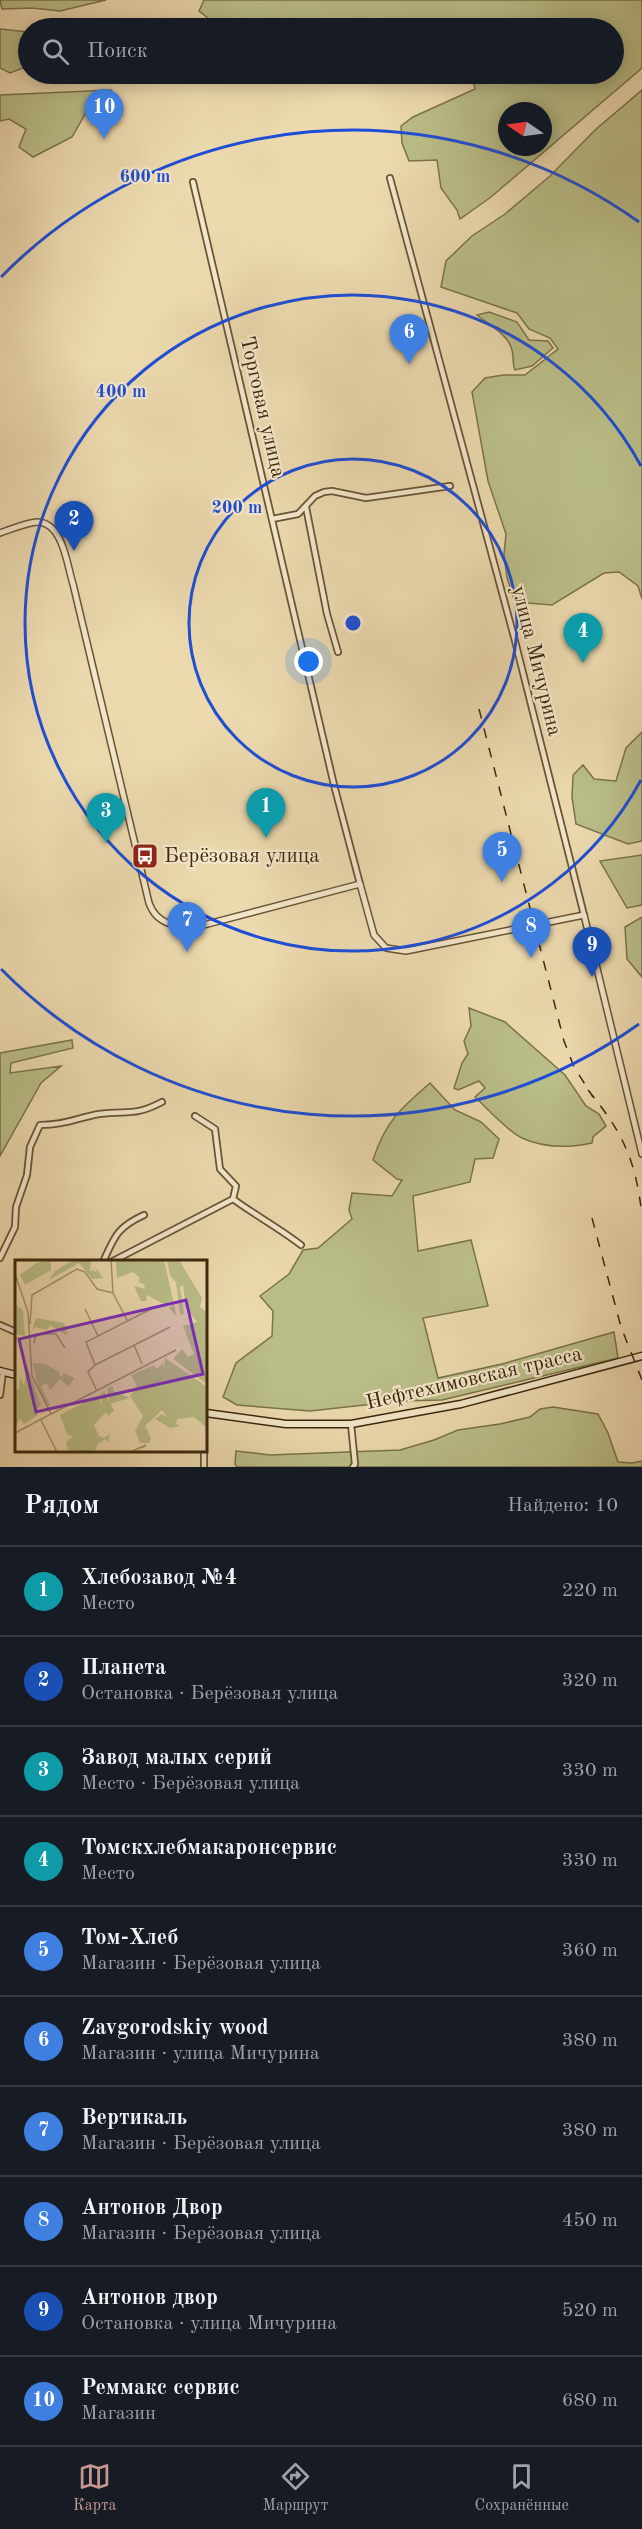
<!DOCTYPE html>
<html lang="ru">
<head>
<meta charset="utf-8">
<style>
	body { margin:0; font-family:"Old Standard TT",serif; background:#20242c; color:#f1f3f6 }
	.compass { position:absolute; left:498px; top:102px; width:54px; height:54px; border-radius:50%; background:#171b24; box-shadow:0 3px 15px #0003; rotate:283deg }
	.you { position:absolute; left:309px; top:662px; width:21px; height:21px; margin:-15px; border:4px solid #fff; border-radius:50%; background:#1a73e8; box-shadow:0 0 0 9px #1a73e833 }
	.badge { display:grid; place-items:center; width:39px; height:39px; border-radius:50%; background:#c59692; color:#fff; font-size:20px; font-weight:700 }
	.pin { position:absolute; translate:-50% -50px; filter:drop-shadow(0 2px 3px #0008) }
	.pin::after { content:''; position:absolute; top:32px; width:21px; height:18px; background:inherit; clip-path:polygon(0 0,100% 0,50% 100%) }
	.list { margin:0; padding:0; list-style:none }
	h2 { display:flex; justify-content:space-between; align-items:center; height:78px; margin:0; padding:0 24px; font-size:26px }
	h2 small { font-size:20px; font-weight:400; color:#9ea1a6 }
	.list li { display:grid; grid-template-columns:39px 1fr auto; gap:18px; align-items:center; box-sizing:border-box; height:90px; padding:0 24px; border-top:2px solid #363941 }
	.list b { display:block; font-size:22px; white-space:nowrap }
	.list p { margin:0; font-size:20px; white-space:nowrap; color:#9ea1a6 }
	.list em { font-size:20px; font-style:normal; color:#9ea1a6 }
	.icon { flex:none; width:33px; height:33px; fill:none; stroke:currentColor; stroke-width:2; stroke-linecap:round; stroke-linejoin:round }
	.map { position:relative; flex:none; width:642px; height:1467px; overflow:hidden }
	.search { position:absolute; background:#171b24; box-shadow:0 3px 15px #0003; left:18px; right:18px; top:18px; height:66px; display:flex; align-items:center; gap:15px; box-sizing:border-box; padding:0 21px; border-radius:33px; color:#9ea1a6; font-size:22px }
	.sheet { height:978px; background:#171b24 }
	nav { display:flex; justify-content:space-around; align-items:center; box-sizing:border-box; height:84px; border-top:2px solid #363941; background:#171b24; font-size:16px; color:#9ea1a6 }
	nav a { display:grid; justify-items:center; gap:3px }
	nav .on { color:#c59692 }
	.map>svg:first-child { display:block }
</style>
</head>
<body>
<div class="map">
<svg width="642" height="1467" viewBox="0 0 642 1467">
	<rect width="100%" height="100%" fill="#ecd9ae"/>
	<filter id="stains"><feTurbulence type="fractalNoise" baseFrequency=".00333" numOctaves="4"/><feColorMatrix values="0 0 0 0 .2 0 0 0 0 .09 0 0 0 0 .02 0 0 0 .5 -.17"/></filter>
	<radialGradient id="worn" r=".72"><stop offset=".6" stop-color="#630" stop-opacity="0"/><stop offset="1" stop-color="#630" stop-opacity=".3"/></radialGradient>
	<path fill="#babe88" stroke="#7b734a" stroke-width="1.5" fill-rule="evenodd" d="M0,0H106L60,11L32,8L2,9Z
		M204,0H642V68L491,197L460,219L457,210L441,188L437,160L409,161L402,143L401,126L413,117L475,89L472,74H614V28H215L214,23L199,11ZM507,111H543V147H507Z
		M0,29L28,32V66L10,73L0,68Z
		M71,74H125C107,79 89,78 71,74Z
		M111,90L120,103L88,109L72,137L33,157L19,147L26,129L9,119L0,121V95Z
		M642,90V599L638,586L619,572L604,573L552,605L515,602L507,578L504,554L506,534L488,481L472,392L485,378L503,375H525L558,349L550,338L529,329L517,313L441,287L446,261L472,236L505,214L550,176L595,130Z
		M489,312L517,322L529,340L548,341L553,348L532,366L515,370C512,363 514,357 512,350C509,335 488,324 477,315Z
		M642,732V841L628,844L576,824L572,797L573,775L583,765L594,779L616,781L626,748Z
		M642,855V905L627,908L600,861Z
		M642,917V977L627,959L625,927Z
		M469,1008L505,1022L565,1075L586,1106L599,1114L606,1126L593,1137L592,1143C569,1148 544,1148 522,1138C507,1131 487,1108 475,1097L485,1088L479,1081L458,1090L454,1088L462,1063L468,1054L464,1041L471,1026Z
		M72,1040L73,1048L11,1063L10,1073L61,1066L41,1083L0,1156V1053Z
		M430,1083L455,1110L481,1122L499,1139L493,1158L475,1159L470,1182L413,1196L418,1251L471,1240L488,1306L423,1318L438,1378L502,1364L614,1332L618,1358L442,1400L401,1401L310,1411L237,1405L223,1397L236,1363L272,1336L273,1311L260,1296L289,1274L303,1250L318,1248L352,1219L349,1210L352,1193L392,1196L402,1180L397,1179L373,1160C385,1122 401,1108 430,1083Z
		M553,1407L598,1414L608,1433L618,1462L632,1463L642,1461V1467H237L235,1464L236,1451L270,1455L400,1450L434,1440L458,1430L500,1424L530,1417L540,1409Z"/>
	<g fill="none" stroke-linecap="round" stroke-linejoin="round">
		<defs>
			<path id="minor" d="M390,178L514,637L584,915
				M193,182L334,785L360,884
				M306,507L327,614L338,652
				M272,519L298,514L315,496L324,492L332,491L366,498L450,486
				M233,1199C255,1215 279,1228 301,1245
				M0,1258L15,1227L16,1207L27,1175L30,1147L40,1125C65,1125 77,1118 99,1114C128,1110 133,1117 162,1102
				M103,1262C115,1235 118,1227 144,1215
				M111,1262L233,1199L236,1186L220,1169L215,1129L195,1116
				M0,1325L16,1332
				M0,1395L3,1372
				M351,1424L355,1464L353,1467
				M204,1450V1467"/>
			<path id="tertiary" d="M0,533C12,529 25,523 37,522C63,522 67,565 73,584L149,903C157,926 178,927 200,926L360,884L374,935L386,948L406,951L584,915L642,1154"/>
			<path id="secondary" d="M0,1371L16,1375
				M206,1413L286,1424H351L461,1404L642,1356"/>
		</defs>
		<use href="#minor" stroke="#685435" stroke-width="8"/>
		<use href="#tertiary" stroke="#685435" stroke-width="8"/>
		<use href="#secondary" stroke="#3c280d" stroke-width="9"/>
		<use href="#minor" stroke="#f3e6ca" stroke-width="4.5"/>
		<use href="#tertiary" stroke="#f3e6ca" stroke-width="5"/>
		<use href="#secondary" stroke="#f3e6ca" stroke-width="6"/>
		<path stroke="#3c280d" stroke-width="1.5" stroke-dasharray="10 10" stroke-linecap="butt" d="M479,709L564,1041L574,1067L593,1097
			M588,1090C623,1133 636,1160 642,1216
			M592,1218L621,1327L642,1380"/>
	</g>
	<g fill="none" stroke="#1d4ed8" stroke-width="3">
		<circle cx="353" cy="623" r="164"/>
		<path d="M641 780A328 328 0 1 1 641 466"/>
		<path d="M639 1024A493 493 0 0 1 1 969M1 277A493 493 0 0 1 639 222"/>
	</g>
	<defs>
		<symbol id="bus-square" viewBox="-11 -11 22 22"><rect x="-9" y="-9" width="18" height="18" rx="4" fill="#8f2418" stroke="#f3e6ca"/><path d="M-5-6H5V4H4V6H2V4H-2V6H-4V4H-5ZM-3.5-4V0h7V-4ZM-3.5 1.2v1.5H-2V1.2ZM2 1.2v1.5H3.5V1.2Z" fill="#fff"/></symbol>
	</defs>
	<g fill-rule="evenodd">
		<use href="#bus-square" x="130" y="841" width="30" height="30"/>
	</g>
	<g text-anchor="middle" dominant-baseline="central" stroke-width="4.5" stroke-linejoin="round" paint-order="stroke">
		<g font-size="21" fill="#3c280d" stroke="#f3e6ca">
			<text transform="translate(262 407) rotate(77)">Торговая улица</text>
			<text transform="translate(536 661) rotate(76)">улица Мичурина</text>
			<text transform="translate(474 1379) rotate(-13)">Нефтехимовская трасса</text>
		</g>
		<g font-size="21" fill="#3c280d" stroke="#f3e6ca" text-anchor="start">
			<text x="164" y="856">Берёзовая улица</text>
		</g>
	</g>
	<g transform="translate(15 1260)">
		<rect width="192" height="192" fill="#ecd9ae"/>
		<path d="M36,0V10L10,25L5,15L21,3ZM58,0H76L75,12L78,10L82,13L80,7L88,18L77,19L64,3L34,20L40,11ZM101,0H149L162,57L154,48L158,45L155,41L151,45L132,35L131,41H126L119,26L130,29L129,24L123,22L125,18L118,12L102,18ZM152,0H164L187,38L185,47L192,52V124L158,99L167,89L173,97L179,94L168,66L182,62L171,48L168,25L165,27L169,54L165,55L161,22L155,16ZM0,45L8,50L10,76L0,74ZM21,58L49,63L54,76L50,70L51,75L35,65L32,70L20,67L17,71ZM150,98L192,127V168L179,157L162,159L161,164L165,166L155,168L140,159L146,154L152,157L147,150L130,166L136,178L134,183H125L120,171L128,156L115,136L122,126L116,115L139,105L142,109L148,103L149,108ZM18,103L30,104L44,112L45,117L49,113L59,118L54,127L45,119L35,130L32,123L26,126L35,145L33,147L23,128ZM12,105L26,146L21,149L23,155L9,164L5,158L0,168V131L4,129L5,116L9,126ZM98,126V131L115,138L95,144L92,128ZM89,131L99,151L93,156L91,152L79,165L84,176L89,178L95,174L93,182L90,179L83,184L79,192L53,190L51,182L54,180L58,187L54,179L59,177L52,174L45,155L82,136L89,147L84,136Z" fill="#babe88"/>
		<path fill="none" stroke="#a6926e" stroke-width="1.5" d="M96,0L98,33L112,60M0,14L13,52L17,116L36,154L0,173M70,49L83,76M15,64L17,35L62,9L70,12L82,29L98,33M19,83L21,74H41L50,88M119,85L127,104M80,105L155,67M82,131L73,112L80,105L71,82L138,48M36,154L161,90M26,160L42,192M115,192L131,185L126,188"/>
		<path fill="#7b2cbf" fill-opacity="0.15" stroke="#7b2cbf" stroke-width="3" d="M171,40L188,114L21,152L4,79Z"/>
		<rect width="192" height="192" fill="none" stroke="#3c280d" stroke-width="3"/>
	</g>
	<circle cx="353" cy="623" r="9" fill="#1d4ed8" stroke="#f3e6ca" stroke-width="3"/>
	<g font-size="18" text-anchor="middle" font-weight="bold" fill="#1d4ed8" stroke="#f3e6ca" stroke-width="4.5" stroke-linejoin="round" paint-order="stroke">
		<text x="145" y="182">600 m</text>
		<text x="121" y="397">400 m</text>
		<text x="237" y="513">200 m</text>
	</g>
	<rect width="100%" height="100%" filter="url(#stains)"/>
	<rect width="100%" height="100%" fill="url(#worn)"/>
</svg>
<svg class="compass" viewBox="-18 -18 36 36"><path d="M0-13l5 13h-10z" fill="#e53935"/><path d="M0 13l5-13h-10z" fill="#9ea1a6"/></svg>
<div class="you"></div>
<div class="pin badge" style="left:266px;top:838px;background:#0f9aa8">1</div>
<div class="pin badge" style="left:74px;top:551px;background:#1a4fb4">2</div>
<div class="pin badge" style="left:106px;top:843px;background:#0f9aa8">3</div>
<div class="pin badge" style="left:583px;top:663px;background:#0f9aa8">4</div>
<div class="pin badge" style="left:502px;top:882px;background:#3f7fe0">5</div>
<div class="pin badge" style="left:409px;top:364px;background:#3f7fe0">6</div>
<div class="pin badge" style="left:187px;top:952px;background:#3f7fe0">7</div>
<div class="pin badge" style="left:531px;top:958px;background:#3f7fe0">8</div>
<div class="pin badge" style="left:592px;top:977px;background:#1a4fb4">9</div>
<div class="pin badge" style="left:104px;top:139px;background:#3f7fe0">10</div>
<div class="search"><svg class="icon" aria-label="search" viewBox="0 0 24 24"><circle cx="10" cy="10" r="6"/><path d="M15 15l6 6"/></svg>Поиск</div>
</div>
<section class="sheet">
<h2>Рядом<small>Найдено: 10</small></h2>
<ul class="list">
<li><span class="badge" style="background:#0f9aa8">1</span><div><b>Хлебозавод №4</b><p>Место</p></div><em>220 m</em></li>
<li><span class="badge" style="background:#1a4fb4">2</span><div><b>Планета</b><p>Остановка · Берёзовая улица</p></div><em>320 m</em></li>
<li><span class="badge" style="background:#0f9aa8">3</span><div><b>Завод малых серий</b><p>Место · Берёзовая улица</p></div><em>330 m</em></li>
<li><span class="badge" style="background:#0f9aa8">4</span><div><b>Томскхлебмакаронсервис</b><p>Место</p></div><em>330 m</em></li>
<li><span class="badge" style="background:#3f7fe0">5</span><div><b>Том-Хлеб</b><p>Магазин · Берёзовая улица</p></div><em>360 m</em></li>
<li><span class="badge" style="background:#3f7fe0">6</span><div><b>Zavgorodskiy wood</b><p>Магазин · улица Мичурина</p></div><em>380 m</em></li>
<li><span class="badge" style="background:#3f7fe0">7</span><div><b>Вертикаль</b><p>Магазин · Берёзовая улица</p></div><em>380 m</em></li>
<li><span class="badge" style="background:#3f7fe0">8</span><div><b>Антонов Двор</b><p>Магазин · Берёзовая улица</p></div><em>450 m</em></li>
<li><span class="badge" style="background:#1a4fb4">9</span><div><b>Антонов двор</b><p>Остановка · улица Мичурина</p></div><em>520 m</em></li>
<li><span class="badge" style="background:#3f7fe0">10</span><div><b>Реммакс сервис</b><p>Магазин</p></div><em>680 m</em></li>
</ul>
</section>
<nav>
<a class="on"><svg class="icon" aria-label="map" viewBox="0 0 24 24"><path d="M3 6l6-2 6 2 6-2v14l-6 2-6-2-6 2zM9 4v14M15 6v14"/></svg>Карта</a>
<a><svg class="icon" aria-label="directions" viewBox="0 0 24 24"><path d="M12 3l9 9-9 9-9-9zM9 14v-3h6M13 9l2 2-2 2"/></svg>Маршрут</a>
<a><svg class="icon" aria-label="saved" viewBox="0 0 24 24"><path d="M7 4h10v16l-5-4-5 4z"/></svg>Сохранённые</a>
</nav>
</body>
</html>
